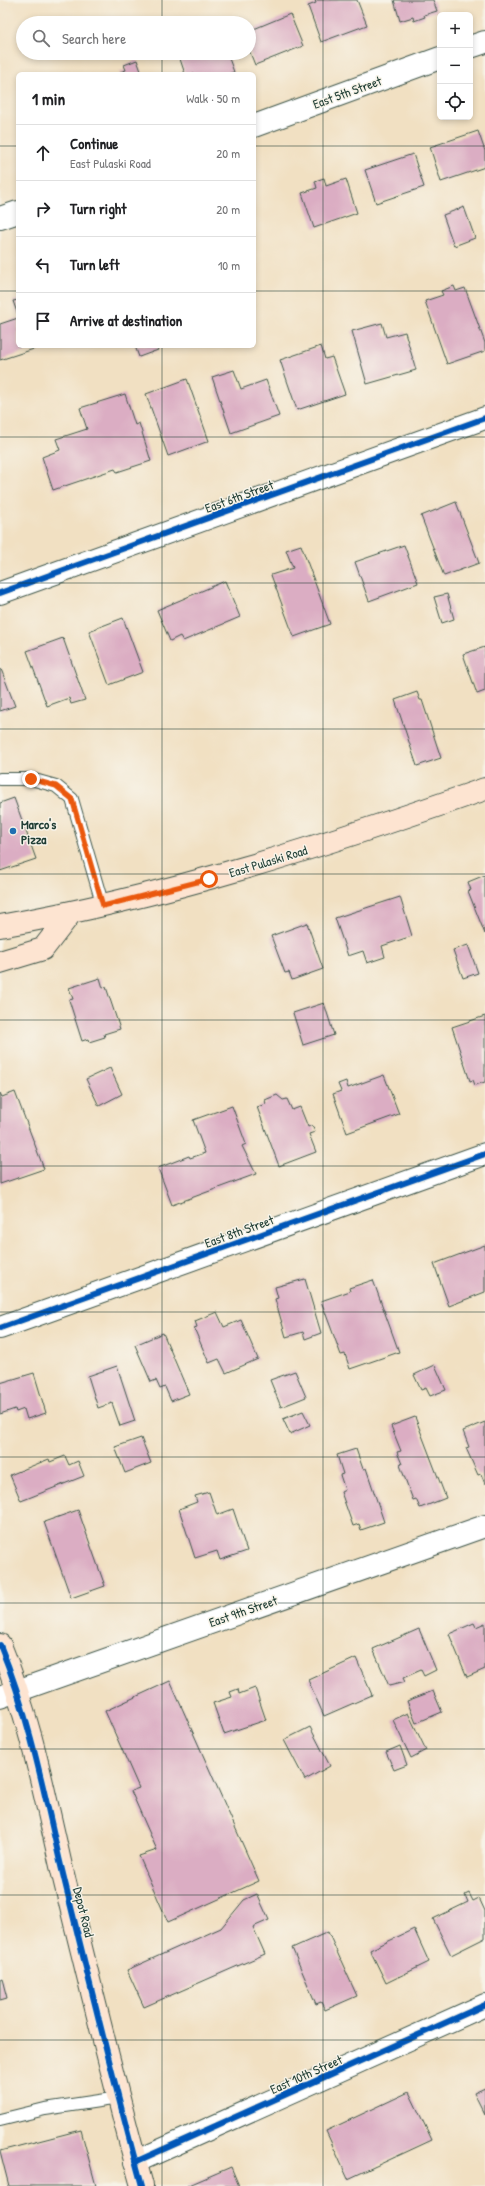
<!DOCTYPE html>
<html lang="en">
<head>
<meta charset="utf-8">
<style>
	body { margin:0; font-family:"Patrick Hand",sans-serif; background:#f6f6f6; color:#202124 }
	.controls { position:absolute; right:12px; top:12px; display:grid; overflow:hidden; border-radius:6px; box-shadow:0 2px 6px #0003 }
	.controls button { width:36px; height:36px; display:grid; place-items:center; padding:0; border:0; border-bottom:1px solid #e0e0e0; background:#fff; color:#202124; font:20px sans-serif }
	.stop { position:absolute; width:12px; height:12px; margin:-9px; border:3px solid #ea580c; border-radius:50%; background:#fff }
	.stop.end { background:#ea580c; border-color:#fff; box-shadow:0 1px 4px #0008 }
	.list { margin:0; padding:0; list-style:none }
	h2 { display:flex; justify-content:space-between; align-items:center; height:52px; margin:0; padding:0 16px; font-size:17px }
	h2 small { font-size:13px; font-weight:400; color:#757577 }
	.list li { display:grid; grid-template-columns:26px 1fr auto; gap:12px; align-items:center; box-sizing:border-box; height:56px; padding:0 16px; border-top:1px solid #e0e0e0 }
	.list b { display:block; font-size:15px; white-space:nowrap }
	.list p { margin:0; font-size:13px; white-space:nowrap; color:#757577 }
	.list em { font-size:13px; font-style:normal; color:#757577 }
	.icon { flex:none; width:22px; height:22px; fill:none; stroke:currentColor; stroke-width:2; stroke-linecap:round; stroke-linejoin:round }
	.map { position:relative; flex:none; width:485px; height:2186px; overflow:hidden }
	.search { position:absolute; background:#fff; box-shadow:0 2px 6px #0003; left:16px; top:16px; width:240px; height:44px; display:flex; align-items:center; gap:10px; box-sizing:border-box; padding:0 14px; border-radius:22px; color:#757577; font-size:15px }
	.panel { position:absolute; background:#fff; box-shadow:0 2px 6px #0003; left:16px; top:72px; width:240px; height:276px; border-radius:6px }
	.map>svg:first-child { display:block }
</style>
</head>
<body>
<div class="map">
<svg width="485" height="2186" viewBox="0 0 485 2186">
	<rect width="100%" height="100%" fill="#f7f3e8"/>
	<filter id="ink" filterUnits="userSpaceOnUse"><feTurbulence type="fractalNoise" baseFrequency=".025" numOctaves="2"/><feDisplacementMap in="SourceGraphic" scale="8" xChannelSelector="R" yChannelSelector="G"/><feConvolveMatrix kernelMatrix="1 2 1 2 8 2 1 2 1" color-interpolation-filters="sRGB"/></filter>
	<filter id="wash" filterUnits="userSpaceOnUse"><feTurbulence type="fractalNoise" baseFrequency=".012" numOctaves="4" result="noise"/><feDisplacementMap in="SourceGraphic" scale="16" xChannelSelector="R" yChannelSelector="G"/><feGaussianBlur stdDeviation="0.9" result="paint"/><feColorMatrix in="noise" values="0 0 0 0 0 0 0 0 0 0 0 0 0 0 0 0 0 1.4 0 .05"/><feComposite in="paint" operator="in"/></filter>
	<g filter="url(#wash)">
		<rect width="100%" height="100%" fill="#f1e0c2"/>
		<g id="blocks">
			<path fill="#dbadc3" d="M315,0H357L367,25L321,42L308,6L316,3Z
				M394,0H433L437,11L424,15L425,17L414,21L413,17L400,21Z
				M290,14L303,46L255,65L249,50V31Z
				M178,53H227L234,72L228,74H185Z
				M137,60L142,74H121L120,72L126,70L124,65Z
				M478,131L485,151V167L441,182L430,147Z
				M413,154L424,187L376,203L365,170Z
				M324,178L326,186L346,179L357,213L314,228L302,193L317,188L315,181Z
				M464,207L475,238L454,246L443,215Z
				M454,286L456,291L465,288L485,343V351L447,364L425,301L443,295L441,291Z
				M18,300V315L13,301Z
				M18,318V346H43L0,360V324Z
				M382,323L386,337L405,332L416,370L367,384L352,331Z
				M135,346H156L158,350L139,357Z
				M321,346L325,359L332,357L345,394L297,410L280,360Z
				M234,370L241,389L266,380L279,416L231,433L212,377Z
				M187,379L209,441L168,456L146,394Z
				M125,394L135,425L139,423L151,461L117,472L115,469L53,490L42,457L60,450L56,439L87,429L80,408Z
				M456,502L479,563L444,576L421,516Z
				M301,545L330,624L294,637L271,575L293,568L286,550Z
				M404,545L418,583L369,601L355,562Z
				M225,581L240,617L183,641L180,636L170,641L157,610Z
				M447,594L454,619L442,623L434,597Z
				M123,618L143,672L109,685L89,631Z
				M63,638L85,700L71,704L69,698L47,706L27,651Z
				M485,647V691L477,694L463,654Z
				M1,669L15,706L0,711V670Z
				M417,692L420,700H422L441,758L417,766L395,700Z
				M14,798L36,859L0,871V803Z
				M485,875V934L468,891L471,890L468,882Z
				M400,897L412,936L382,946L385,957L367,963L363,951L348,956L335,918Z
				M307,923L323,969L292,980L289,972L285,973L271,936Z
				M468,945L478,973L463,978L453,950Z
				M100,978L103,988L106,987L120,1029L104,1034L105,1037L89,1042L88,1039L82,1041L69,1000L73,999L69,988Z
				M324,1003L334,1035L303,1045L293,1013Z
				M485,1016V1082L475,1085L473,1080L470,1081L452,1027Z
				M110,1068L122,1094L99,1106L86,1079Z
				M384,1075L399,1114L347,1133L333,1094L341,1091L338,1084L346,1081L348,1088Z
				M15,1092L44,1169L0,1184V1093L2,1097Z
				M277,1095L283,1100L287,1099L292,1110L300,1107L308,1127L312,1125L315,1132L309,1134L316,1152L279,1166L257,1107L266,1104L265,1100Z
				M232,1106L246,1144L242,1146L256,1174L172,1205L158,1168L189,1156L190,1158L205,1153L193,1120Z
				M485,1245V1292L449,1306L434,1264Z
				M305,1279L321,1333L305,1339L303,1332L286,1337L275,1299L278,1298L275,1287Z
				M373,1280L399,1352L350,1369L345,1354L341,1355L321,1301L350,1291L349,1288Z
				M217,1312L224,1327L241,1320L258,1359L226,1373L219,1359L209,1363L194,1328L197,1327L195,1321Z
				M163,1333L189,1394L171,1401L165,1387L160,1389L156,1380L151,1382L135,1345Z
				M435,1365L446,1390L430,1396L426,1388L421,1390L414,1375Z
				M117,1366L135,1421L120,1426L112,1403L98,1408L88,1376Z
				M295,1371L306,1397L281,1407L270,1380Z
				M34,1373L46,1413L27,1419L24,1409L16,1412L15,1409L0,1414V1383Z
				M303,1411L310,1425L290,1434L283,1419Z
				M415,1417L446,1498L420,1508L416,1499L413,1500L400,1465L402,1464L397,1452L401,1451L391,1426Z
				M485,1422V1484L481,1474L478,1475L466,1448L469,1447L463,1431Z
				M141,1438L151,1463L125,1473L115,1447Z
				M356,1449L363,1469L366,1468L384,1522L361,1530L359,1524L353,1526L341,1492L345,1490L340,1475L343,1474L337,1455Z
				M65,1456L69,1465L78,1461L84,1476L21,1501L10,1475L49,1459L50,1462Z
				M209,1492L217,1515L233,1509L247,1551L220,1560L217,1551L195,1558L179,1509L197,1502L195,1496Z
				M78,1510L105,1586L71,1598L44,1522Z
				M474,1623L476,1627L485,1623V1669L467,1677L449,1634Z
				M419,1629L436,1670L424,1676L421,1670L403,1678L405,1682L389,1686L373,1649Z
				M356,1658L372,1695L324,1716L308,1680Z
				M170,1681L259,1881L168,1922L139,1856L157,1850L131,1791L139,1788L105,1711Z
				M255,1688L266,1720L224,1734L213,1703L232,1697L230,1692L238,1689L239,1694Z
				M433,1691L442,1712L416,1723L407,1701Z
				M408,1713L426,1750L411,1758L393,1720Z
				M310,1727L330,1766L305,1780L284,1740Z
				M400,1746L407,1765L394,1770L386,1752Z
				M469,1893L473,1901L479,1898L485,1911V1938L451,1955L433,1919L468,1902L465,1895Z
				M257,1894L269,1920L253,1927L265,1954L144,2007L127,1970L221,1928L244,1900Z
				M414,1929L429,1962L386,1983L370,1950Z
				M328,1932L357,1996L325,2010L321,2002L316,2004L292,1948Z
				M2,1979L7,1998L0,2000V1980Z
				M485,2088V2115L474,2093Z
				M409,2092L432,2140L348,2179L326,2131Z
				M81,2130L96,2186H9L0,2151Z
				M231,2167L239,2186H187Z"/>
		</g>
	</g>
	<g filter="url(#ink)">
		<use href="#blocks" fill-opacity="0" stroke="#3e5549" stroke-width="1"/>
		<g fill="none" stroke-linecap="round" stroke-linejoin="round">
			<defs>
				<path id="lane" d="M0,779H31L56,786L72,799L103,906
					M0,2120L45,2109L119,2098"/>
				<path id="street" d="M470,47L485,42
					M254,126L440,58
					M0,218L18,212
					M0,593L485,418
					M0,1328L485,1154
					M0,1697L485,1526
					M135,2162L485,2005"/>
				<path id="secondary" d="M0,926C166,897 326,845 485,789
					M0,962L43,949L70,914
					M0,1645C29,1715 44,1792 61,1866C87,1973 113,2080 142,2186"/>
			</defs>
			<use href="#lane" stroke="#3e5549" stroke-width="14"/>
			<use href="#street" stroke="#3e5549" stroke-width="24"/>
			<use href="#secondary" stroke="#3e5549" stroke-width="24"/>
			<use href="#lane" stroke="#fff" stroke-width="12"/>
			<use href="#street" stroke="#fff" stroke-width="22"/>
			<use href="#secondary" stroke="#fde4d1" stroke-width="22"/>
			<defs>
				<path id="cycleway" d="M0,593L485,418
					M0,1328L485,1154
					M0,1645C29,1715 44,1792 61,1866C87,1973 113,2080 142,2186
					M135,2162L485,2005"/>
			</defs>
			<use href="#cycleway" stroke="#f7f3e8" stroke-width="8"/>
			<use href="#cycleway" stroke="#0057b8" stroke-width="6"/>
		</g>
	</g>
	<g fill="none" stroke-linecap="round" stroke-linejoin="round" filter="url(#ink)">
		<path stroke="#ea580c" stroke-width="5" d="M31,779L56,786L72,799L103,906L209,879"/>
	</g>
	<path fill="none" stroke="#1f3d34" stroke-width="1" stroke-opacity="0.55" d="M162,0V23M323,0V2186M162,53V74M0,146H18M254,146H485M0,291H18M254,291H485M162,346V2186M0,437H485M0,583H485M0,729H485M0,874H485M0,1020H485M0,1166H485M0,1312H485M0,1457H485M0,1603H485M0,1749H485M0,1895H485M0,2040H485"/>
	<circle fill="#1f6fb2" stroke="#f7f3e8" stroke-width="1.5" cx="13" cy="831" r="4"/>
	<g text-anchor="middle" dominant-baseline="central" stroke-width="3" stroke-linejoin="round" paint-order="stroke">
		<g font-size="13" fill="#1f3d34" stroke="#f7f3e8">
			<text transform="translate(347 92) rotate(-20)">East 5th Street</text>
			<text transform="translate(239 496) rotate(-20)">East 6th Street</text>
			<text transform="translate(268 861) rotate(-17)">East Pulaski Road</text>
			<text transform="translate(239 1231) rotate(-20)">East 8th Street</text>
			<text transform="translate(243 1611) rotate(-19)">East 9th Street</text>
			<text transform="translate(84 1912) rotate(76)">Depot Road</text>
			<text transform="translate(306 2074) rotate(-24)">East 10th Street</text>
		</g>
		<g font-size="13" font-weight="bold" fill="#1f3d34" stroke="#f7f3e8" text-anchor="start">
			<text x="21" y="824">Marco's<tspan x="21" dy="15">Pizza</tspan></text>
		</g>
	</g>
</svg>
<div class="controls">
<button>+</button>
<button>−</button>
<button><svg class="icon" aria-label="locate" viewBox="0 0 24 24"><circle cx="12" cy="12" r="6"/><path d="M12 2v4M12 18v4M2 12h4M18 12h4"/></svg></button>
</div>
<div class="stop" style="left:209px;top:879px"></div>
<div class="stop end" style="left:31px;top:779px"></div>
<div class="search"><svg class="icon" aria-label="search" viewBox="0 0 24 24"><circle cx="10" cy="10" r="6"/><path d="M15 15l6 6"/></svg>Search here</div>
<section class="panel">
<h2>1 min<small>Walk · 50 m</small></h2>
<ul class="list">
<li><svg class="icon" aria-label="ahead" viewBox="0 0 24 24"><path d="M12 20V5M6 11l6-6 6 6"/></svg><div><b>Continue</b><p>East Pulaski Road</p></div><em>20 m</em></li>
<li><svg class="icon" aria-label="right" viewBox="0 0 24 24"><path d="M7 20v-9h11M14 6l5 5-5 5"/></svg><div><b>Turn right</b></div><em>20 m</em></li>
<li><svg class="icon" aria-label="left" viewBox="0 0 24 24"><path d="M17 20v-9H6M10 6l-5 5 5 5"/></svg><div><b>Turn left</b></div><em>10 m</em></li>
<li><svg class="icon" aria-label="arrive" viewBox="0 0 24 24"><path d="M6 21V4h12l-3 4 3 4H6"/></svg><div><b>Arrive at destination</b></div></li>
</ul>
</section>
</div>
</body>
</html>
